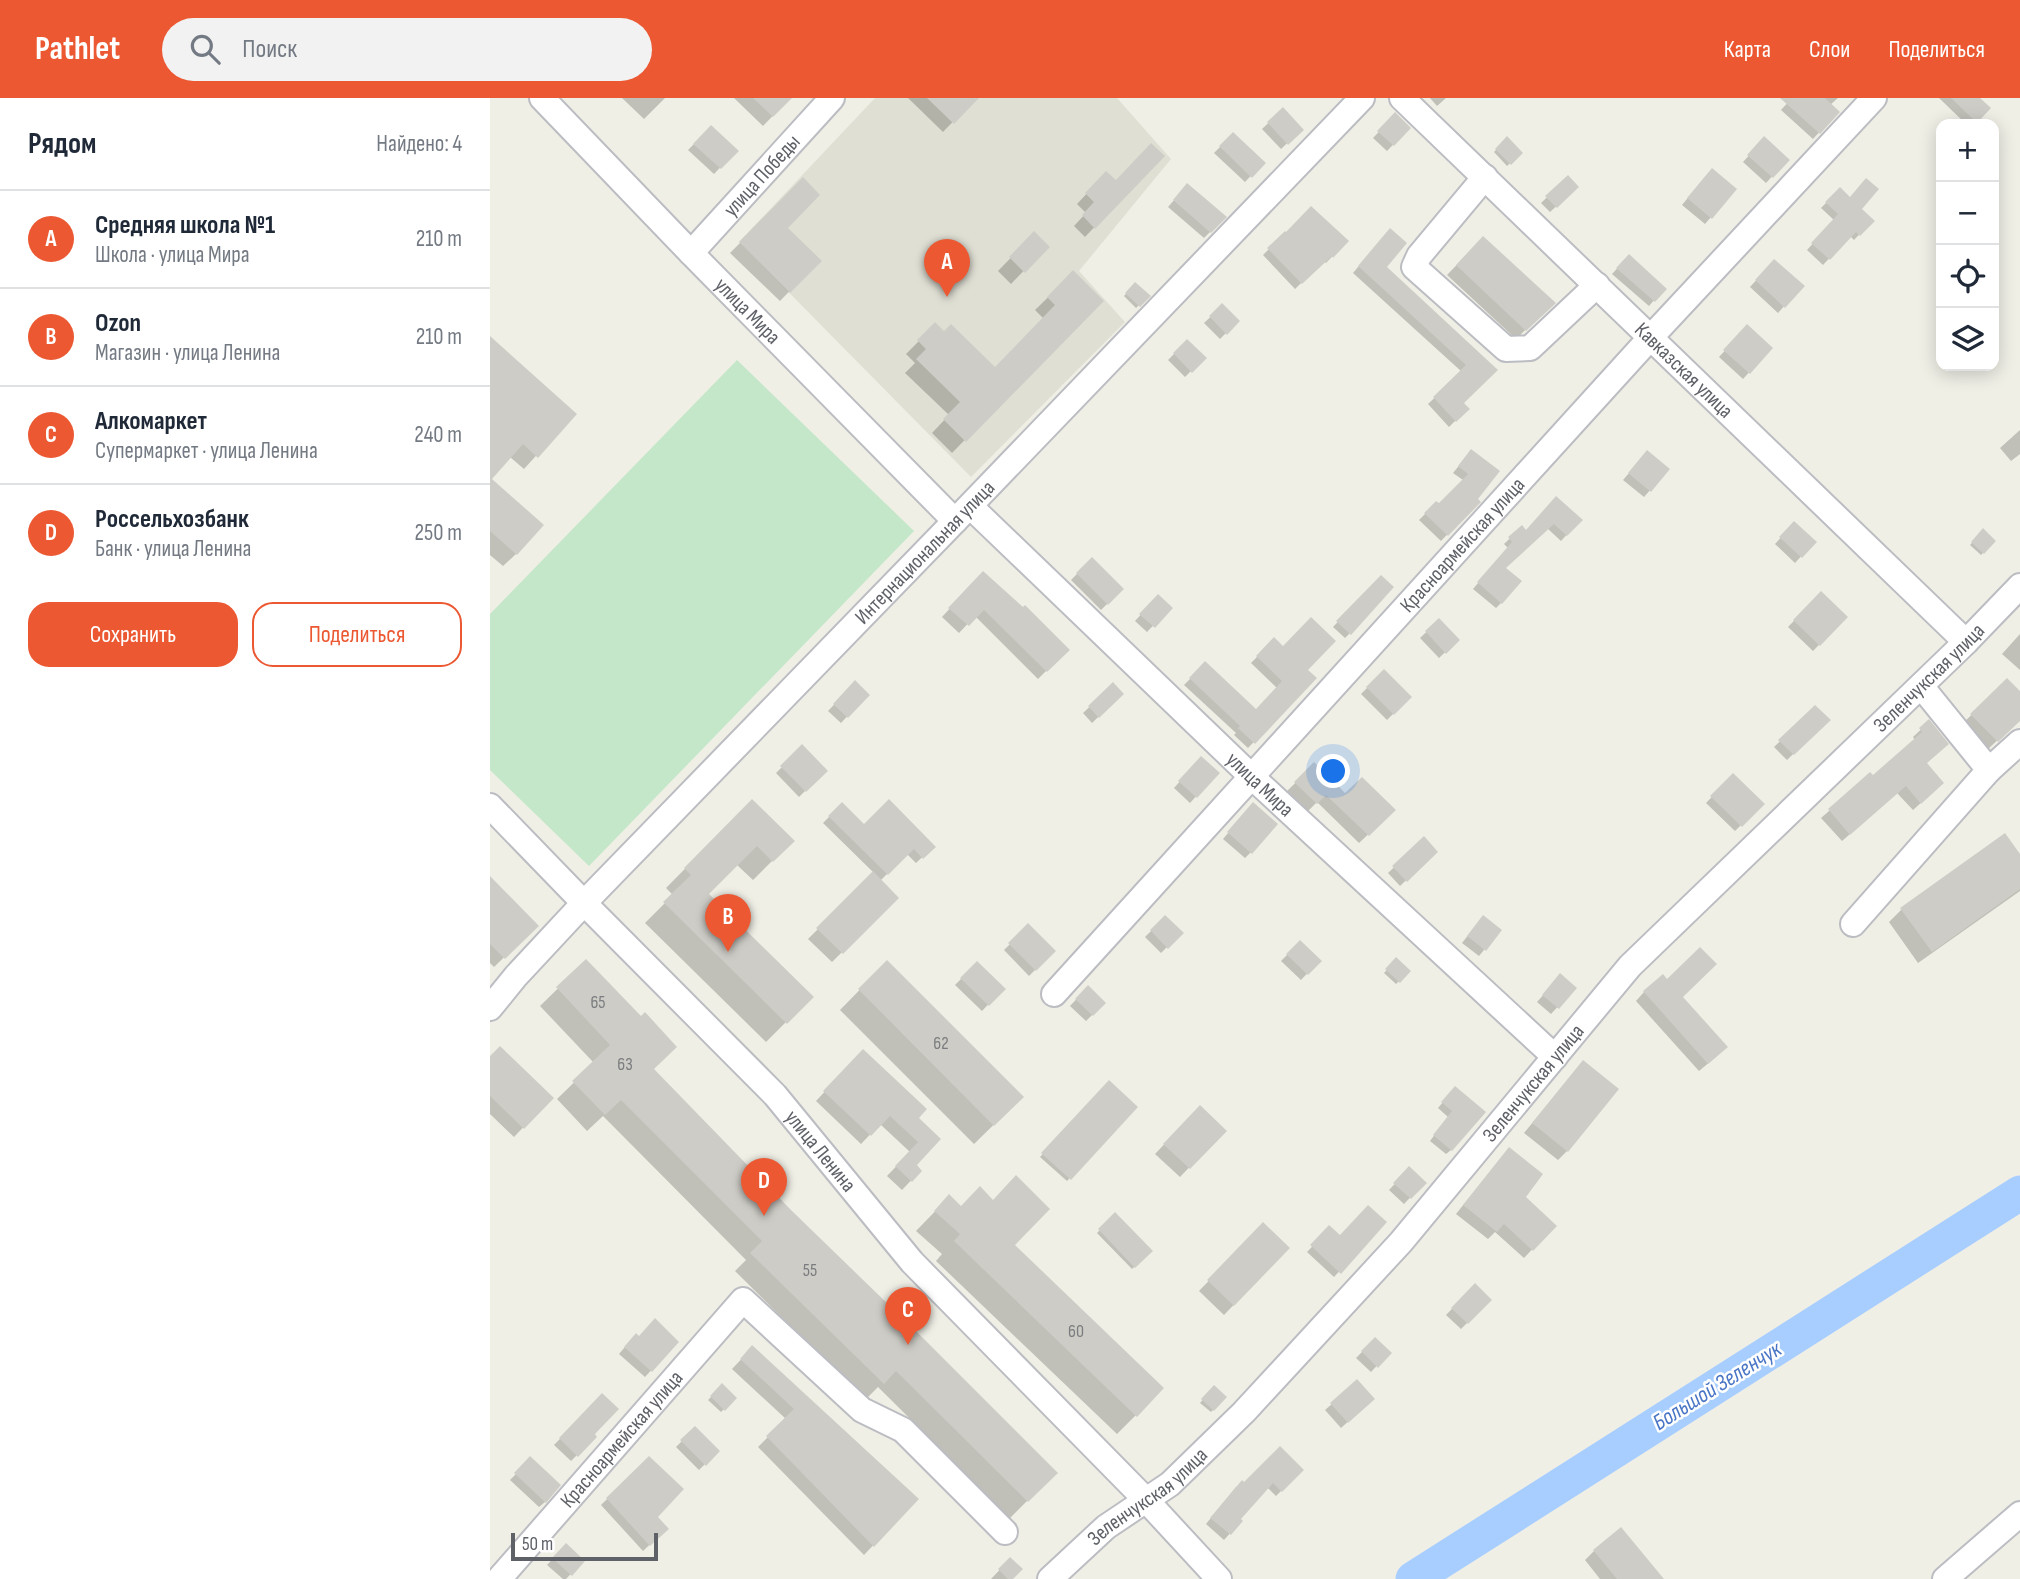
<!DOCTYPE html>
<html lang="ru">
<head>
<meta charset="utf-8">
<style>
	body { margin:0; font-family:"Sofia Sans Condensed",sans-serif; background:#f2f2f3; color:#1f2937 }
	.controls { position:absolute; right:21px; top:21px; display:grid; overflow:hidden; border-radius:14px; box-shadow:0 4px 18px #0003 }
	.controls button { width:63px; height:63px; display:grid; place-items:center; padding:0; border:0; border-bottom:2px solid #e0e1e3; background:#fff; color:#1f2937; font:35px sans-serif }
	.scale { position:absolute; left:21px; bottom:18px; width:147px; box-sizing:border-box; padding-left:7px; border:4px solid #5e6167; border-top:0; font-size:19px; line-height:24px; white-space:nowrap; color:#5e6167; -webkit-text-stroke:5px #fff; paint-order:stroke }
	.you { position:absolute; left:844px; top:674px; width:24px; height:24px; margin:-18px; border:5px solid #fff; border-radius:50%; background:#1a73e8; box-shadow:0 0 0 10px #1a73e833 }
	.badge { display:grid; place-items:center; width:46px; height:46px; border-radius:50%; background:#eb5832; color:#fff; font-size:23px; font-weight:700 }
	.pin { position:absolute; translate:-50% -58px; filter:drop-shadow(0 2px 4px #0008) }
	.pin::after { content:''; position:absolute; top:37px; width:24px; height:21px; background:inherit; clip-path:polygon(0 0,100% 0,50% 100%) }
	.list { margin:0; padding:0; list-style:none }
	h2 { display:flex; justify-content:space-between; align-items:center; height:91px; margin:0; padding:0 28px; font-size:30px }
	h2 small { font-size:23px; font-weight:400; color:#747a83 }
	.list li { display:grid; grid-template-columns:46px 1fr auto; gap:21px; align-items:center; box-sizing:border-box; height:98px; padding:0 28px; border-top:2px solid #e0e1e3 }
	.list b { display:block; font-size:26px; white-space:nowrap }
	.list p { margin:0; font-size:23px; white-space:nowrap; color:#747a83 }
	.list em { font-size:23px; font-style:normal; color:#747a83 }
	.actions { display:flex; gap:14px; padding:21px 28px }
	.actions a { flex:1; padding:16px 0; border:2px solid #eb5832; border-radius:21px; text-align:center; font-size:24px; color:#eb5832 }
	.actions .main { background:#eb5832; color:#fff }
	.icon { flex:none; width:38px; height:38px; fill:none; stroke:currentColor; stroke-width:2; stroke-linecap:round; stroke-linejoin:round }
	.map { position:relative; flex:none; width:1530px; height:1481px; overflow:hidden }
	header { display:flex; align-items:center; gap:42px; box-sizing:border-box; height:98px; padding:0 35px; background:#eb5832; color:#fff }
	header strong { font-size:33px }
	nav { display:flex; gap:38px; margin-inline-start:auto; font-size:24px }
	.search { width:490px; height:63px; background:#f2f2f3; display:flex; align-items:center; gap:18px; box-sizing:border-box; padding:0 24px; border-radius:38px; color:#747a83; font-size:26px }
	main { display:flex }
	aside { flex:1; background:#fff }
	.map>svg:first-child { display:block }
</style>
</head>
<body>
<header>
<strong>Pathlet</strong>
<div class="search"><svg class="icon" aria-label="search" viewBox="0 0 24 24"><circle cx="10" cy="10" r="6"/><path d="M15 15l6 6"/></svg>Поиск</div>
<nav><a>Карта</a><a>Слои</a><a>Поделиться</a></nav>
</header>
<main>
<aside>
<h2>Рядом<small>Найдено: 4</small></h2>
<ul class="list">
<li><span class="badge">A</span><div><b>Средняя школа №1</b><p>Школа · улица Мира</p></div><em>210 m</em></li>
<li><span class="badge">B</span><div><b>Ozon</b><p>Магазин · улица Ленина</p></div><em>210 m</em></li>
<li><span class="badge">C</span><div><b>Алкомаркет</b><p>Супермаркет · улица Ленина</p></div><em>240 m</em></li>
<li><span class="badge">D</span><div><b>Россельхозбанк</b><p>Банк · улица Ленина</p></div><em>250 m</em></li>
</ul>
<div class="actions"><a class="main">Сохранить</a><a>Поделиться</a></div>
</aside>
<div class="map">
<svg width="1530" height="1481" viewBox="0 0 1530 1481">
	<rect width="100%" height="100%" fill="#f0efe6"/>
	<path fill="#e0dfd4" d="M385,0H627L681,61L589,173L635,224L481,379L249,144Z"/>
	<path fill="#c3e7c8" d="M247,262L424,433L99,768L0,672V516Z"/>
	<path fill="#0003" d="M132,0H175L154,21Z
		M244,0H300L273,28Z
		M418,0H478L482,4L453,34Z
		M940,0H956L947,8Z
		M1302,0H1348L1340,7L1348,14L1323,41L1291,12Z
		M1449,0H1487L1498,10L1483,26H1476Z
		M792,12L811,32L791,51L772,31Z
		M905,17L919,30L897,53L883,40Z
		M221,29L246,53L224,76L198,52Z
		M743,36L773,65L755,84L724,55Z
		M1017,41L1031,55L1017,68L1004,54Z
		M1274,41L1297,62L1276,85L1253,64Z
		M672,58L595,139L584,128L596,115L587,106L616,75L625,84Z
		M1216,78L1245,91L1215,126L1192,107Z
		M1078,79L1087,89L1060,114L1051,105Z
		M313,82L296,130L329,163L290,203L240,155Z
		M1350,91L1382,123L1364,142L1360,138L1333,167L1317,152L1344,122L1331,110Z
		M692,93L735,119L714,140L678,109Z
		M795,135L856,144L836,165L834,163L805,191L773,157Z
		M544,136L557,149L521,186L508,173Z
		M894,138V169L993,262L972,305L977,311L959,329L938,306L972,274L863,175Z
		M984,149L1063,205L1026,241L957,177Z
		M1139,158L1174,191L1159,208L1122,176Z
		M1284,163L1312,188L1288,215L1260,189Z
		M583,175L611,203L462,355L442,335L459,317L415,275L425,265L416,256L445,227L505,271L554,221L545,212Z
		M645,186L658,198L646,210L634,198Z
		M732,208L748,223L730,241L714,225Z
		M1257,229L1281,250L1253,281L1229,259Z
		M0,241L84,316L34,371L20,359L0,380Z
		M697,243L714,260L695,279L678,262Z
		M1530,332V356L1521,363L1510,350Z
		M976,359L985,401L988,404L951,443L929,422L946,405L949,408L973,382L963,375Z
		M1152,360L1178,372L1154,399L1133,382Z
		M0,382L26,456L13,468L0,457Z
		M1066,400L1090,422L1071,443L1057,430L1014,470L1011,505L1006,510L983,491L1018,450L1014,446L1031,430L1035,434Z
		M1304,425L1324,444L1305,465L1285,446Z
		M1493,433L1504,443L1491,457L1480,447Z
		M602,461L632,491L611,512L581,482Z
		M891,479L879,516L855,540L843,529Z
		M485,483L577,552L548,581L485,518L469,535L452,519Z
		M1331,495L1356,519L1323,553L1298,529Z
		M668,498L680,510L657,534L645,523Z
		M949,522L968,542L949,560L930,540Z
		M1530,536V572L1512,556Z
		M784,542L825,580L758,650L744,637L746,635L694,587L715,566L766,613L787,590L761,565Z
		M894,573L920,599L897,622L871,596Z
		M1517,583L1530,621L1497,652L1472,626Z
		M365,585L377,597L351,625L338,613Z
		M623,587L632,596L602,625L593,615Z
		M1325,609L1338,622L1297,662L1284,649Z
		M1439,624L1435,666L1445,692L1423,712L1407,695L1352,743L1331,720L1380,677L1383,680L1425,642L1423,639Z
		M312,649L335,673L309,699L286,675Z
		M711,660L727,675L700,705L684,690Z
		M824,667L855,697L904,712L869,745L827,704L818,713L797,693Z
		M1243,677L1272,706L1245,733L1216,705Z
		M262,703L302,743L263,782L246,766L217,796L321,899L276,944L155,825L183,797L176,790Z
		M352,706L374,728L443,749L426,765L417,756L390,783L407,800L342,864L318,841L384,775L333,725Z
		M757,713L761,754L755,760L733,741Z
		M934,741L946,754L910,788L898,775Z
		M1530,759V793L1428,865L1399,824L1412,811Z
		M0,781L46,828L4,869L0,865Z
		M675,819L691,835L671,855L655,839Z
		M987,826L994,852L989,858L972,845Z
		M538,828L564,853L539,878L514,852Z
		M810,844L829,863L811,882L791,863Z
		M906,862L919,873L906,886L894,875Z
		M96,863L162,972L300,1113L565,1375L520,1420L388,1289L375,1302L245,1173L256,1162L113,1018L97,1033L67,1001L104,965L50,908Z
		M397,864L532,999L484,1046L350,912Z
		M487,865L513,891L492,913L465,887Z
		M1177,883L1191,899L1227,958L1209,973L1146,903L1154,894Z
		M1065,884L1085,890L1061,916L1047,904Z
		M598,889L614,905L596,923L580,908Z
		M373,953L426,1020L449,1041L424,1067L430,1073L412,1092L397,1078L420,1054L390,1026L371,1046L326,1003Z
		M0,960L61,1000L24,1039L0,1016Z
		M1093,964L1077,1053L1068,1062L1034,1035Z
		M619,984L646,1009L577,1083L550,1059Z
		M965,990L961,1052L956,1056L940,1043L958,1019L948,1010Z
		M710,1009L734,1033L690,1079L665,1056Z
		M1011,1060L1033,1099L1064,1128L1034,1160L1005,1134L998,1141L966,1116Z
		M919,1071L934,1085L914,1106L899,1092Z
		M459,1099L471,1110L503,1103L523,1148L646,1317L627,1336L446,1163L452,1156L426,1133Z
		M625,1117L660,1153L642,1171L607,1135Z
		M895,1124L844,1179L817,1154L840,1130L850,1140Z
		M773,1127L798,1150L734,1217L709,1193Z
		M985,1187L1000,1202L971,1231L956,1217Z
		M149,1240L187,1244L155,1279L129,1256L140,1243Z
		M885,1241L899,1255L881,1274L866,1260Z
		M262,1250L427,1401L374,1457L268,1349L296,1321L242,1271Z
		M867,1284L883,1301L851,1330L835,1312Z
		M232,1288L245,1300L231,1314L218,1302Z
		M724,1289L735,1299L721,1314L710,1305Z
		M112,1298L102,1336L105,1339L81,1363L64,1347Z
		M205,1330L228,1353L209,1372L186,1349Z
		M159,1360L165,1419L176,1431L153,1453L111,1407Z
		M41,1361L55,1404L49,1409L20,1382Z
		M812,1372L786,1398L777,1389L748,1421L751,1423L734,1442L716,1426L746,1389Z
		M76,1447L93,1463L76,1481H73L57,1467Z
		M1104,1453L1172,1481H1110L1095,1462Z
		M520,1461V1481H501Z"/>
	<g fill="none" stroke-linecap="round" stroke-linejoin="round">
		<path stroke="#a8ceff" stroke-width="35" d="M923,1481L1530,1095"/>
	</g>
	<path fill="#ceccc6" d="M263,0H302L283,19Z
		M437,0H489L464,26Z
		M1290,0H1335L1350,14L1330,36Z
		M1461,0H1490L1501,10L1487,25Z
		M793,9L814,32L798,47L777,24Z
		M905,14L921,30L904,48L887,33Z
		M221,27L249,53L231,71L203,46Z
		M743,34L776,65L762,80L729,48Z
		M1017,38L1033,55L1021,67L1005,51Z
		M1274,38L1300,62L1283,80L1257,57Z
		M661,45L675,58L605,131L592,117L604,104L595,95L616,73L626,82Z
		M1222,70L1247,91L1222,121L1197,100Z
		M1078,77L1089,89L1067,110L1055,98Z
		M313,79L330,97L298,130L332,163L300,195L249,144Z
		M1376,80L1389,91L1372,111L1385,123L1370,138L1366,134L1340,162L1321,145L1348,116L1335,104L1350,89L1360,99Z
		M697,85L737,119L721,135L683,102Z
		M821,108L859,143L843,160L842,158L812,186L777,150L795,133L796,134Z
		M900,130L917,145L897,169L1008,272L974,305L980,311L966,324L943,299L976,267L868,168Z
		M544,133L560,149L535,175L519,159Z
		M993,138L1066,205L1036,233L966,167Z
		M1139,156L1177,191L1165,204L1126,170Z
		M1284,161L1315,188L1295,210L1265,182Z
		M583,172L614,203L476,344L453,321L470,304L426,261L436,251L427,242L445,224L454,233L461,226L505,269L565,207L557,199Z
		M645,184L661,198L650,209L635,195Z
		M732,205L750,223L737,237L719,218Z
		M1257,226L1283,250L1260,276L1233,252Z
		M0,238L87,316L48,360L33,346L2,381L54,427L27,457L0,433Z
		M697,241L717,260L702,275L683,255Z
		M981,351L1010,373L988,401L991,404L958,438L934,415L946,403L949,405L978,376L968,368Z
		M1157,352L1180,371L1161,394L1138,375Z
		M1066,398L1093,422L1077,438L1064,426L1016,470L1032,483L1012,506L987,484L1022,444L1018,439L1032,427L1036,432Z
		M1304,423L1327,444L1312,460L1289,439Z
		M1493,430L1506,443L1494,456L1481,444Z
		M602,459L634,491L618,507L586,475Z
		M493,473L533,509L535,507L580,552L557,574L494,512L479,528L458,510Z
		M891,477L904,489L861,537L846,523Z
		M1331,493L1358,519L1330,548L1303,522Z
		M668,496L683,510L665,530L649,516Z
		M821,519L846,543L818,572L827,580L765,646L748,630L750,628L699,580L715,563L766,611L792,583L766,558L784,539L793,548Z
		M949,520L970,542L956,556L935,533Z
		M894,571L922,599L904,617L876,589Z
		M1517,580L1530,593V623L1508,644L1480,616Z
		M365,582L380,597L358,620L343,606Z
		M623,584L634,596L609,620L598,608Z
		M1325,607L1341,622L1304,657L1288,642Z
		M1439,621L1459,646L1437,665L1454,685L1431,706L1416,688L1360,737L1338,711L1380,674L1383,677L1432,634L1429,630Z
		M312,646L338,673L316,694L290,668Z
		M711,658L730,675L707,700L688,683Z
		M824,664L855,695L872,679L906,712L879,738L836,697L827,706L804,684Z
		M1243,675L1275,706L1252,729L1220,698Z
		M262,701L305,743L283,764L267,748L219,796L324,899L297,926L173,804L201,777L194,770Z
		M399,701L446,749L433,761L424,751L398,777L338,718L352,704L374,726Z
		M763,704L788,726L762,756L737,734Z
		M1515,735L1530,756V791L1442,854L1410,810Z
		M934,738L948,754L917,784L902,768Z
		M383,773L409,800L353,856L326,830Z
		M0,778L49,828L15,861L0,846Z
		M675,817L694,835L678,851L660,832Z
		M993,817L1012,832L996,853L977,838Z
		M538,825L566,853L546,873L518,845Z
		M810,842L832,863L818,877L796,856Z
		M1210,849L1227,866L1193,899L1238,949L1218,966L1153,893L1173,876L1177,881Z
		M906,859L921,873L910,885L895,871Z
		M96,861L151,918L155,914L187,949L164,971L301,1112L434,1241L568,1375L538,1404L406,1273L394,1286L260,1155L272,1143L131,1002L115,1017L82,983L120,947L66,889Z
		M397,862L534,999L504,1028L368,891Z
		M487,863L516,891L499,908L470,880Z
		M1070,875L1087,890L1069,911L1052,897Z
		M598,887L616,905L603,918L585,901Z
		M10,948L64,1000L34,1031L0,998V958Z
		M373,951L437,1011L429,1020L451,1041L427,1067L432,1073L422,1084L405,1068L428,1044L400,1018L381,1038L333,993Z
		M1093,962L1129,991L1078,1054L1042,1025Z
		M619,982L648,1009L581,1082L551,1055Z
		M965,988L996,1014L962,1053L943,1037L962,1013L951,1004Z
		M710,1007L737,1033L700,1071L673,1046Z
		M1019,1049L1053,1076L1036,1099L1067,1128L1043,1153L1014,1126L1007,1134L973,1107Z
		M919,1068L937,1085L921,1101L903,1085Z
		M526,1077L560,1111L525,1147L674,1290L647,1319L464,1143L470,1136L444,1113L459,1096L471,1108L490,1088L503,1102Z
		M878,1107L897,1124L851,1176L820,1147L839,1127L850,1137Z
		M625,1114L663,1153L645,1170L608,1131Z
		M773,1124L800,1150L744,1208L717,1182Z
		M985,1185L1002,1202L978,1226L961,1210Z
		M165,1220L189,1244L162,1274L134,1249L146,1235L149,1238Z
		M885,1239L902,1255L888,1270L871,1253Z
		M262,1247L429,1401L384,1449L276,1338L304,1311L250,1261Z
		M867,1281L885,1301L858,1325L840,1305Z
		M232,1285L247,1300L235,1313L220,1298Z
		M724,1287L737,1299L724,1313L711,1301Z
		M112,1295L129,1311L105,1336L107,1339L88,1359L69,1340Z
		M205,1328L230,1353L216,1368L190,1342Z
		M790,1348L814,1372L792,1394L783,1385L751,1421L753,1423L741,1437L720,1420L752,1382L754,1384Z
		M40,1358L71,1387L56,1405L24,1375Z
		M159,1358L194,1391L168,1419L179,1431L160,1448L116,1400Z
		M1131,1429L1174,1481H1127L1103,1452Z
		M76,1445L95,1463L82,1478L62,1460Z
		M520,1459L533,1471L523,1481H518L508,1471Z"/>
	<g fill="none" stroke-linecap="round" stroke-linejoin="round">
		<defs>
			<g id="minor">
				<path id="s1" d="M52,0L201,155L465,423"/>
				<path id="s2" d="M912,0L1476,544"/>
				<path d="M995,79L929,158L924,169L1016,251L1040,250L1107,187"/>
				<path id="s3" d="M201,155L342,0"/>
				<path id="s4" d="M480,408L762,679L1065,959"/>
				<path d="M1499,672L1530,644"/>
				<path id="s5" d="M0,708L94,805L285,997L422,1164L656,1402L729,1481"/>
				<path d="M1363,826L1499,672L1431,588"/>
				<path id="s6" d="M564,896L1161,239L1384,0"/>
				<path id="s7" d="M0,910L26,878L94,805L465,423L872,0"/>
				<path id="s8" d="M9,1481L253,1202L372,1312L413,1332L515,1434"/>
				<path id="s9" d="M560,1481L616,1429L680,1386L754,1314L911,1144L1140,868L1476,544L1530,488"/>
				<path d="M1455,1481L1530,1416"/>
			</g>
		</defs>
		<use href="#minor" stroke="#bbbdc2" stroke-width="28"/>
		<use href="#minor" stroke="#fff" stroke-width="24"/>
	</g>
	<g text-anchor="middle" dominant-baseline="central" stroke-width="5" stroke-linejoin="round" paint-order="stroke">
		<g font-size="18" fill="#7a7c7f">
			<text x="108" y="904">65</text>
			<text x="451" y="945">62</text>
			<text x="135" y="966">63</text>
			<text x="320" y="1172">55</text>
			<text x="586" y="1233">60</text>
		</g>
		<g font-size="21" fill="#5e6167" stroke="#fff">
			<text stroke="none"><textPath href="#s3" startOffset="105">улица Победы</textPath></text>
			<text stroke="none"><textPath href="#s1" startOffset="296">улица Мира</textPath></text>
			<text stroke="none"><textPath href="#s2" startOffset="392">Кавказская улица</textPath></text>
			<text stroke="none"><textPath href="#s6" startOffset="607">Красноармейская улица</textPath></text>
			<text stroke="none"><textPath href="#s7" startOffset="630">Интернациональная улица</textPath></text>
			<text stroke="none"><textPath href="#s9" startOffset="1262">Зеленчукская улица</textPath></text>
			<text stroke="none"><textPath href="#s4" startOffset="402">улица Мира</textPath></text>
			<text stroke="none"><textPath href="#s9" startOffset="695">Зеленчукская улица</textPath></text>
			<text stroke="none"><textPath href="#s5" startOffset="478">улица Ленина</textPath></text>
			<text stroke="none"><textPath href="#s8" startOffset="186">Красноармейская улица</textPath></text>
			<text stroke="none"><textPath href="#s9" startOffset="128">Зеленчукская улица</textPath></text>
		</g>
		<g font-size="23" font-style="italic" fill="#4875c5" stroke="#fff">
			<text transform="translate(1227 1288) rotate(-32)">Большой Зеленчук</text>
		</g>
	</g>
</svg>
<div class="controls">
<button>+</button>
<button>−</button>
<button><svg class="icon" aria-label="locate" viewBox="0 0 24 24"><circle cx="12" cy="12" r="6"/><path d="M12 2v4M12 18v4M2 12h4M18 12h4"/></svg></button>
<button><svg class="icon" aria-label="layers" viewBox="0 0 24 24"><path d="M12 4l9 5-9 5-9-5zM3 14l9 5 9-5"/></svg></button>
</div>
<div class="scale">50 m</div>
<div class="you"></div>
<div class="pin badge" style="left:457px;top:199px">A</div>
<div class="pin badge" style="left:238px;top:854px">B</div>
<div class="pin badge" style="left:418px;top:1247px">C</div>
<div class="pin badge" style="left:274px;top:1118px">D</div>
</div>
</main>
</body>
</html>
